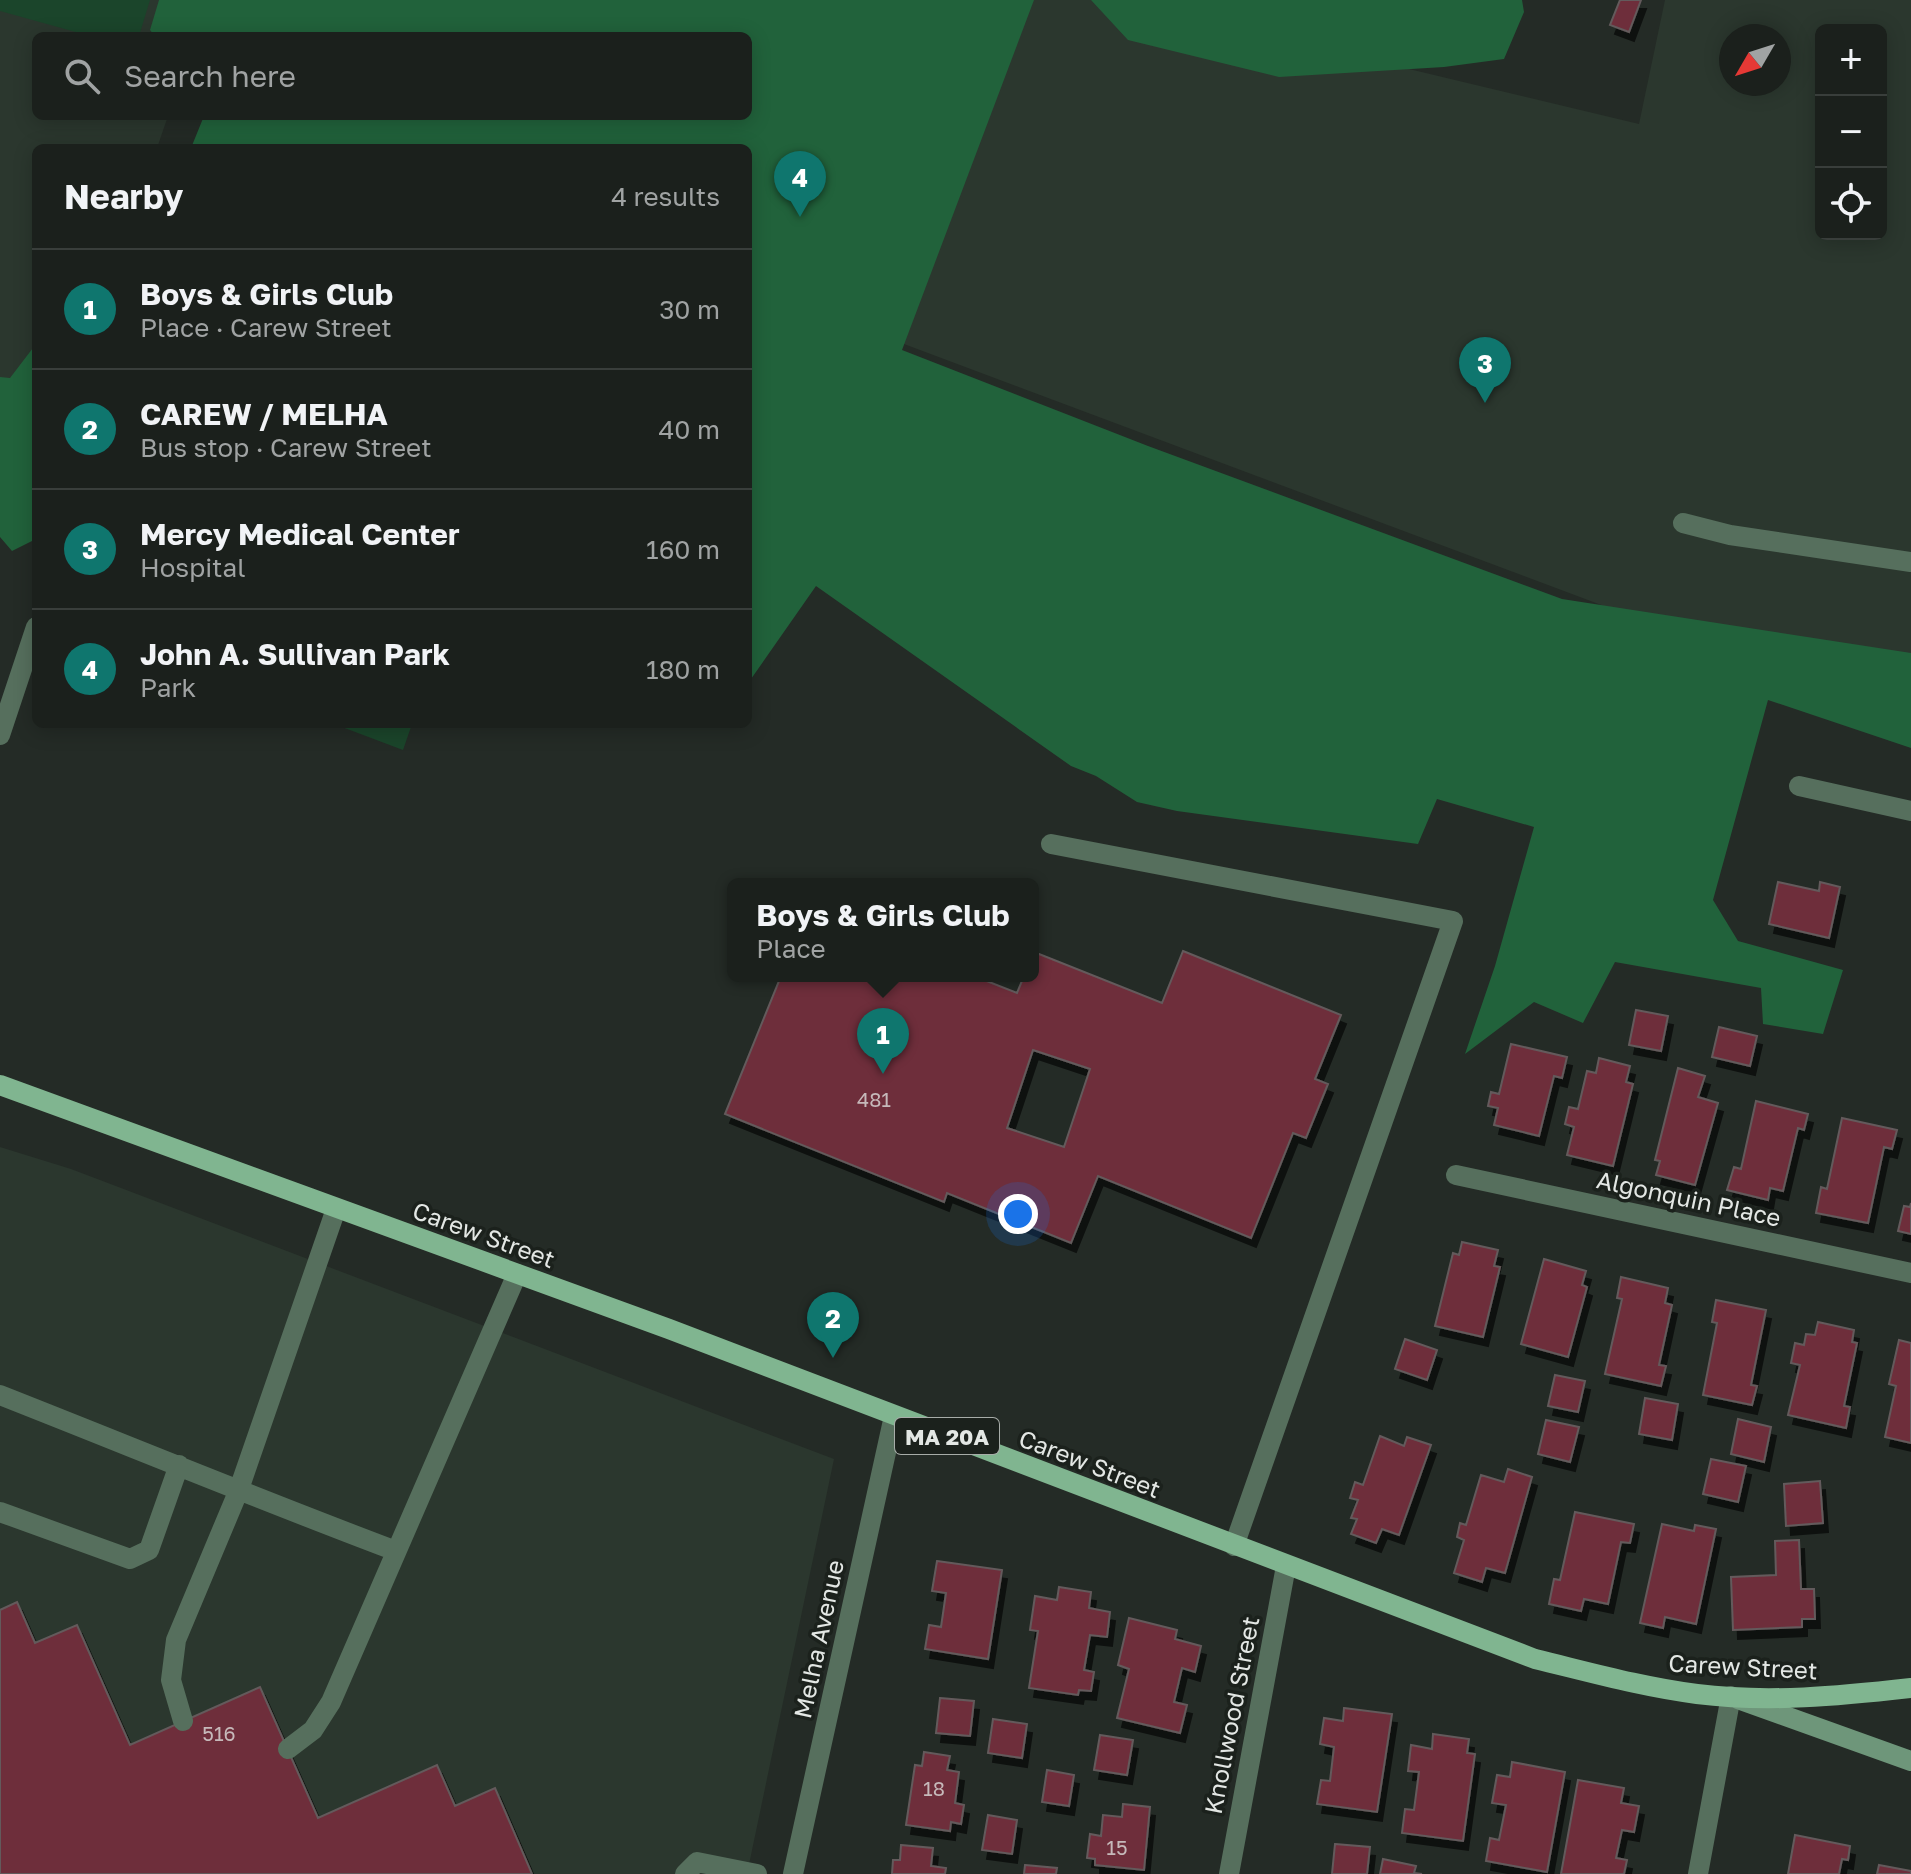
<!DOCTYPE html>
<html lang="en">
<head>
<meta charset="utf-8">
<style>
	body { margin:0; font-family:"Golos Text",sans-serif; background:#242825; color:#f1f3f6 }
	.controls { position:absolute; right:24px; top:24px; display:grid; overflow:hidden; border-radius:12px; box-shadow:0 4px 20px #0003 }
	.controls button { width:72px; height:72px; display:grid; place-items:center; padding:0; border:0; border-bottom:2px solid #393e3b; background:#1b201c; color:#f1f3f6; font:40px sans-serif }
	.compass { position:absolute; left:1719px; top:24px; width:72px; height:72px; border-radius:50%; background:#1b201c; box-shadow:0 4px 20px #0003; rotate:231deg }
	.you { position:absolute; left:1018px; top:1214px; width:28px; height:28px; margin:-20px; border:6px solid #fff; border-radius:50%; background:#1a73e8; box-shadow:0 0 0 12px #1a73e833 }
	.badge { display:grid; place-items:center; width:52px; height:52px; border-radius:50%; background:#0f766e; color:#fff; font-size:26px; font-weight:700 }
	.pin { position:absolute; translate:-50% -66px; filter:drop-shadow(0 2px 4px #0008) }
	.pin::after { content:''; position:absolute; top:42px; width:28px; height:24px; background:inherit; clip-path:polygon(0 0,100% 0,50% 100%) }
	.popup { position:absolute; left:727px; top:878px; width:312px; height:104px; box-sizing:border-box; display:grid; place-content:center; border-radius:12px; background:#1b201c; filter:drop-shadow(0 2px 6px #0005); font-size:26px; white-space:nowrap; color:#a0a3a3 }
	.popup b { font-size:30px; color:#f1f3f6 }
	.popup::after { content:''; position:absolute; left:50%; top:100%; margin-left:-16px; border:16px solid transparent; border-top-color:#1b201c }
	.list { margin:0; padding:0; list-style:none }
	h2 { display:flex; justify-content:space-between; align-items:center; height:104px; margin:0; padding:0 32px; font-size:34px }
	h2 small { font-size:26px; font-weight:400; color:#a0a3a3 }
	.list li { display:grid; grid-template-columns:52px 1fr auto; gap:24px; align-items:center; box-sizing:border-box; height:120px; padding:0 32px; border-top:2px solid #393e3b }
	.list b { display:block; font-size:30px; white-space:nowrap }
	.list p { margin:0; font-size:26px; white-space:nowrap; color:#a0a3a3 }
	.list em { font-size:26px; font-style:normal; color:#a0a3a3 }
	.icon { flex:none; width:44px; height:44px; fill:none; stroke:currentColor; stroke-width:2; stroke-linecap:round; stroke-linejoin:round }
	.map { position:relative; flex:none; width:1911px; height:1874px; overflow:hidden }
	.search { position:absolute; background:#1b201c; box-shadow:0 4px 20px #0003; left:32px; top:32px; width:720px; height:88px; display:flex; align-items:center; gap:20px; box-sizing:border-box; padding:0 28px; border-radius:12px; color:#a0a3a3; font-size:30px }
	.panel { position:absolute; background:#1b201c; box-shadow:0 4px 20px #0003; left:32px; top:144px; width:720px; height:584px; border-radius:12px }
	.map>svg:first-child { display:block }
</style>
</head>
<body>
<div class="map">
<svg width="1911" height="1874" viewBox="0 0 1911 1874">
	<defs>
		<filter id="shadow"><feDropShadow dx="5" dy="9" stdDeviation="0" flood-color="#0009"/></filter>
	</defs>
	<rect width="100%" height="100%" fill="#242b26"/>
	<path fill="#2b372e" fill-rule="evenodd" d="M0,0H207L195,36H36V116H168L157,148H36V497L0,531Z
		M936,0H1120L1639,124L1665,0H1911V677L1652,624L816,311ZM1821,30H1881V234H1821ZM1731,36H1779V84H1731Z
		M0,1147L71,1169L834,1459L747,1874H0Z"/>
	<path fill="#1b452b" d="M0,0H150L139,36H90L0,11Z
		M334,724H412L403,750Z"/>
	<path fill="#21623b" d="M159,0H1034L902,350L1148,446L1562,599L1911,653V748L1768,700L1713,900L1738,941L1843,970L1823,1034L1763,1024L1761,988L1615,962L1583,1023L1534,1002L1465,1054L1495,966L1534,827L1437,799L1418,844L1177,811L1137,802L1096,776L1071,766L816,586L751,679L748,677V148H191L204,116H748V36H155L150,30Z
		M1091,0H1522L1524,12L1504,59L1444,67L1279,77L1128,40Z
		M36,344V539L12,551L0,537V377L10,378Z"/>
	<path fill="#6e2e3b" stroke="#645a5b" stroke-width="2" fill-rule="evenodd" filter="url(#shadow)" d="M1620,0H1641L1629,32L1610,25Z
		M1778,882L1819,891L1820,882L1840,887L1829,938L1769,924Z
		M1183,951L1341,1015L1315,1079L1328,1084L1306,1138L1293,1133L1251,1238L1098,1176L1071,1243L947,1193L944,1202L725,1114L781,976H974L1017,993L1024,976H1033L1034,952L1162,1003ZM1033,1050L1090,1069L1064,1147L1007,1128Z
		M1636,1010L1668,1016L1661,1051L1629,1045Z
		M1719,1027L1757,1036L1750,1066L1712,1057Z
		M1511,1044L1567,1057L1562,1078L1554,1076L1539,1136L1494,1125L1498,1108L1488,1106L1491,1092L1499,1094Z
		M1599,1058L1630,1066L1626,1082L1633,1084L1613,1166L1567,1155L1574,1127L1565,1124L1569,1107L1578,1109L1587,1071L1596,1073Z
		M1678,1068L1705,1076L1698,1097L1718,1103L1695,1185L1656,1175L1660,1161L1655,1160Z
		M1756,1101L1808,1114L1804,1130L1798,1128L1783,1191L1770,1188L1768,1200L1727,1190L1734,1167L1741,1169Z
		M1842,1118L1897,1130L1892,1149L1884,1147L1868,1223L1816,1213L1821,1187L1827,1189Z
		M1911,1203V1234L1898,1231L1904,1206L1910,1207Z
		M1462,1242L1498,1250L1494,1266L1500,1267L1483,1337L1435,1326L1453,1253L1459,1255Z
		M1544,1259L1586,1271L1582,1285L1587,1287L1568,1357L1521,1344Z
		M1621,1277L1668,1288L1665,1303L1672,1305L1659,1365L1666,1366L1661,1386L1605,1374L1622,1299L1617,1298Z
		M1716,1300L1766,1310L1751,1385L1757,1386L1752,1405L1703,1395L1717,1323L1712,1322Z
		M1818,1322L1854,1330L1852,1342L1857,1343L1844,1406L1850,1407L1846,1428L1788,1415L1800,1365L1791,1363L1795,1343L1804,1345L1806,1334L1815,1335Z
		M1405,1339L1437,1350L1427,1380L1395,1369Z
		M1899,1340L1911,1343V1443L1885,1437L1896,1386L1889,1384Z
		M1555,1375L1585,1381L1578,1412L1548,1406Z
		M1645,1398L1678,1404L1672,1440L1639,1434Z
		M1738,1419L1771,1427L1764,1462L1731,1454Z
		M1546,1420L1579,1427L1570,1462L1538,1454Z
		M1380,1436L1404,1446L1407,1437L1431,1445L1399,1535L1382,1529L1376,1543L1351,1534L1357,1519L1351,1518L1358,1500L1350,1498L1355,1482L1363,1485Z
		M1711,1459L1746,1466L1738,1502L1703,1494Z
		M1508,1469L1532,1477L1505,1573L1486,1568L1482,1582L1454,1573L1464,1540L1457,1537L1460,1523L1466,1525L1481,1475L1504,1482Z
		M1820,1481L1823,1523L1786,1526L1784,1484Z
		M1575,1512L1634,1524L1630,1543L1621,1542L1608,1604L1584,1599L1581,1611L1549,1604L1554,1579L1560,1580Z
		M1662,1524L1694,1531L1695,1525L1716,1529L1696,1624L1665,1617L1663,1628L1640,1623Z
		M1799,1540L1801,1589H1814L1815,1619H1802V1627L1733,1630L1731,1577L1776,1575L1775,1541Z
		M937,1561L1002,1570L988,1659L925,1649L929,1625L941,1627L946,1593L932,1591Z
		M1059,1587L1091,1592L1089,1608L1110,1612L1107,1637L1090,1635L1084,1670L1094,1672L1091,1691L1079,1690L1078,1695L1029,1688L1038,1631L1030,1630L1035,1596L1057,1600Z
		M17,1602L35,1643L77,1625L130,1745L260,1687L318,1818L437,1765L455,1806L495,1788L532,1874H0V1610Z
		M1129,1618L1177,1630L1175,1639L1201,1646L1195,1672L1182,1668L1174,1702L1187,1705L1180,1733L1117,1718L1129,1669L1118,1665Z
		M940,1698L974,1701L970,1736L936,1733Z
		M1344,1708L1392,1714L1377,1812L1317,1804L1321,1780L1330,1781L1334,1747L1320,1744L1324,1718L1343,1721Z
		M993,1719L1027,1724L1022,1758L988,1753Z
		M1433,1734L1469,1739L1467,1753L1475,1754L1463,1841L1402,1833L1405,1809L1414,1810L1419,1772L1408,1771L1411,1745L1432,1749Z
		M1100,1735L1133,1740L1127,1775L1094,1770Z
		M924,1752L950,1756L947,1770L959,1772L955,1803L964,1805L961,1824L951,1822L950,1831L906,1825L915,1765L922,1766Z
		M1512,1762L1565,1772L1547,1872L1486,1861L1490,1838L1499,1840L1506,1805L1492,1803L1497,1775L1510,1777Z
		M1047,1770L1074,1775L1069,1806L1042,1802Z
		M1578,1780L1624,1788L1621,1803L1639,1806L1634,1832L1622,1830L1616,1858L1627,1860L1624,1874H1561Z
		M1123,1804L1150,1807L1144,1870L1095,1865V1859L1087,1858L1090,1834L1101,1836L1103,1815L1122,1817Z
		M988,1815L1017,1820L1012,1854L982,1850Z
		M1795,1835L1850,1846L1848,1860L1842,1859L1839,1874H1788Z
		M1335,1844L1370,1847L1367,1874H1332Z
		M901,1845L933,1848L931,1866L946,1868L945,1874H892L893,1860H900Z
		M1383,1859L1416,1866L1414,1873L1422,1874H1380Z
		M1025,1865L1057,1868L1056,1874H1024Z
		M1879,1865L1911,1871V1874H1877Z"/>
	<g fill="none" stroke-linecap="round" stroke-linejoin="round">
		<path stroke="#566f5d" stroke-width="20" d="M1683,523L1730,535L1911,562
			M1051,844L1453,921L1234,1546
			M0,1395C132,1447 263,1501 396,1551
			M0,1512L130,1559L149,1550L179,1465
			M183,1721L171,1680L176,1640L238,1492L336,1209
			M288,1749L313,1730L331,1702L517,1274
			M685,1874L697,1862L757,1874"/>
		<path stroke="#566f5d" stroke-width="20" d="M0,735L36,627
			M1799,786L1911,811
			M1456,1175L1911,1273
			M793,1874L894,1416
			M1229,1874L1286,1566
			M1698,1874L1731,1696"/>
		<path stroke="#6e967a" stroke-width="20" d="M1738,1699L1911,1761"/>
		<path stroke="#80b590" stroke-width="20" d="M0,1085L669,1329L1535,1659C1589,1672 1642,1687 1697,1694C1768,1703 1840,1696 1911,1688"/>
	</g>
	<g text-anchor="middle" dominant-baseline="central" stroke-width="7" stroke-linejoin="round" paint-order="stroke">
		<g font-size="20" fill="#c6b9ba">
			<text x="874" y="1099">481</text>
			<text x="219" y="1733">516</text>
			<text x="934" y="1788">18</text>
			<text x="1117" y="1847">15</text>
		</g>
		<rect fill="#1b211c" stroke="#a7aca8" stroke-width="2" x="895" y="1418" width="104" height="36" rx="6"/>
		<g font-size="22" font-weight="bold" fill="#e3e7e4">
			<text x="947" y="1436">MA 20A</text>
		</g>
		<g font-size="24" fill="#e3e7e4" stroke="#1b211c">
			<text transform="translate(1689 1198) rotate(12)">Algonquin Place</text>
			<text transform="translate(484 1234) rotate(20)">Carew Street</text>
			<text transform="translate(1090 1463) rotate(21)">Carew Street</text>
			<text transform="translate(818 1639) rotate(-78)">Melha Avenue</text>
			<text transform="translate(1743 1666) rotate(3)">Carew Street</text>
			<text transform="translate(1231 1715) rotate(-79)">Knollwood Street</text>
		</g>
	</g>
</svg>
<div class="controls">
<button>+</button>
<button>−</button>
<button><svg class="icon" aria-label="locate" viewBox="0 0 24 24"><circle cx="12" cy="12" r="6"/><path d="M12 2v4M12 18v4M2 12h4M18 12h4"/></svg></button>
</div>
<svg class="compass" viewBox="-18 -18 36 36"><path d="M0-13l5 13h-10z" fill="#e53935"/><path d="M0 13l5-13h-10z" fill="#a0a3a3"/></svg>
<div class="you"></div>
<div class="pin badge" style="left:883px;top:1074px">1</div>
<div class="popup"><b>Boys &amp; Girls Club</b>Place</div>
<div class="pin badge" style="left:833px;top:1358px">2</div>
<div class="pin badge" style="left:1485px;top:403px">3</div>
<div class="pin badge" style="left:800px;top:217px">4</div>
<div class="search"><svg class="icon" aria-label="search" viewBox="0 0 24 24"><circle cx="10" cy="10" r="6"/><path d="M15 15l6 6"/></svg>Search here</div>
<section class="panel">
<h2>Nearby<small>4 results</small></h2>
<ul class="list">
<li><span class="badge">1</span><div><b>Boys &amp; Girls Club</b><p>Place · Carew Street</p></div><em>30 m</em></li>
<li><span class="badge">2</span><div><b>CAREW / MELHA</b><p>Bus stop · Carew Street</p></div><em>40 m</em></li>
<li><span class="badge">3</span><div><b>Mercy Medical Center</b><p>Hospital</p></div><em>160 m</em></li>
<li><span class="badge">4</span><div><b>John A. Sullivan Park</b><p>Park</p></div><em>180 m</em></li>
</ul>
</section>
</div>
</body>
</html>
